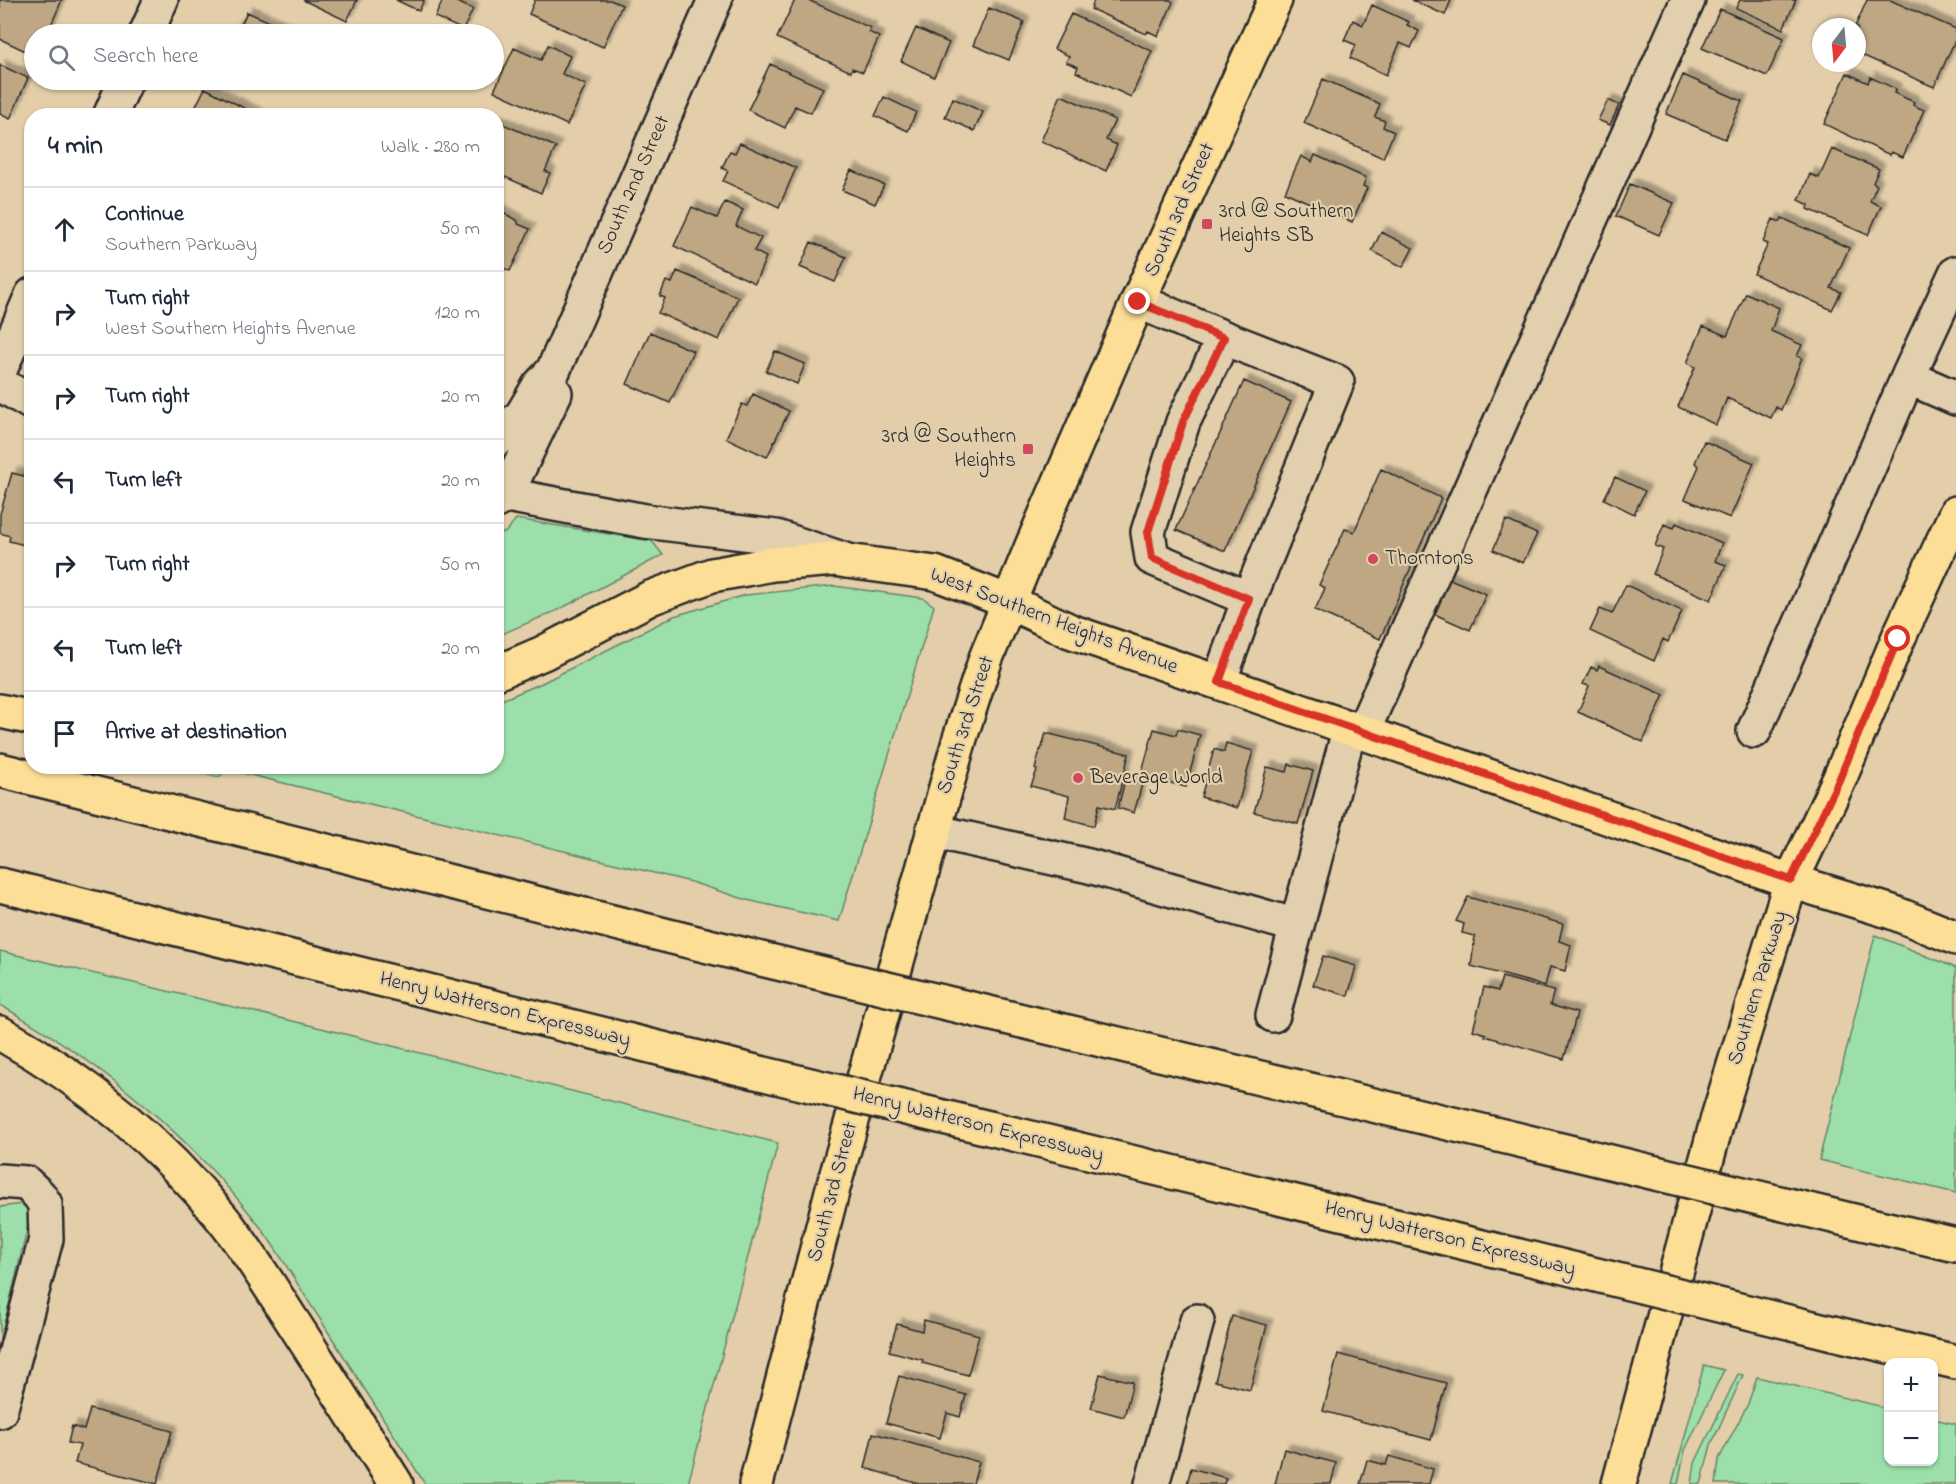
<!DOCTYPE html>
<html lang="en">
<head>
<meta charset="utf-8">
<style>
	body { margin:0; font-family:"Indie Flower",sans-serif; background:#f6f6f7; color:#1f2937 }
	.controls { position:absolute; right:18px; bottom:18px; display:grid; overflow:hidden; border-radius:12px; box-shadow:0 2px 4px #0004 }
	.controls button { width:54px; height:54px; display:grid; place-items:center; padding:0; border:0; border-bottom:2px solid #e0e1e3; background:#fff; color:#1f2937; font:30px sans-serif }
	.compass { position:absolute; left:1812px; top:18px; width:54px; height:54px; border-radius:50%; background:#fff; box-shadow:0 2px 4px #0004; rotate:196deg }
	.stop { position:absolute; width:18px; height:18px; margin:-14px; border:4px solid #d93025; border-radius:50%; background:#fff }
	.stop.end { background:#d93025; border-color:#fff; box-shadow:0 2px 6px #0008 }
	.list { margin:0; padding:0; list-style:none }
	h2 { display:flex; justify-content:space-between; align-items:center; height:78px; margin:0; padding:0 24px; font-size:26px }
	h2 small { font-size:20px; font-weight:400; color:#747a83 }
	.list li { display:grid; grid-template-columns:39px 1fr auto; gap:18px; align-items:center; box-sizing:border-box; height:84px; padding:0 24px; border-top:2px solid #e0e1e3 }
	.list b { display:block; font-size:22px; white-space:nowrap }
	.list p { margin:0; font-size:20px; white-space:nowrap; color:#747a83 }
	.list em { font-size:20px; font-style:normal; color:#747a83 }
	.icon { flex:none; width:33px; height:33px; fill:none; stroke:currentColor; stroke-width:2; stroke-linecap:round; stroke-linejoin:round }
	.map { position:relative; flex:none; width:1956px; height:1484px; overflow:hidden }
	.search { position:absolute; background:#fff; box-shadow:0 2px 4px #0004; left:24px; top:24px; width:480px; height:66px; display:flex; align-items:center; gap:15px; box-sizing:border-box; padding:0 21px; border-radius:33px; color:#747a83; font-size:22px }
	.panel { position:absolute; background:#fff; box-shadow:0 2px 4px #0004; left:24px; top:108px; width:480px; height:666px; border-radius:24px }
	.map>svg:first-child { display:block }
</style>
</head>
<body>
<div class="map">
<svg width="1956" height="1484" viewBox="0 0 1956 1484">
	<defs>
		<filter id="shadow"><feDropShadow dx="5.5" dy="-5.5" stdDeviation="1.5" flood-color="#0004"/></filter>
	</defs>
	<rect width="100%" height="100%" fill="#e3cea9"/>
	<filter id="ink" filterUnits="userSpaceOnUse"><feTurbulence type="fractalNoise" baseFrequency=".0167" numOctaves="2"/><feDisplacementMap in="SourceGraphic" scale="12" xChannelSelector="R" yChannelSelector="G"/><feConvolveMatrix kernelMatrix="1 2 1 2 8 2 1 2 1" color-interpolation-filters="sRGB"/></filter>
	<g filter="url(#ink)">
		<path fill="#9cdfaa" stroke="#64856a" stroke-width="1.5" d="M516,519L652,541L663,555L558,610L497,636V532L505,533Z
			M834,586L923,598L934,606L839,921L747,900L691,882L226,769L219,777L171,767L496,766L497,702L542,683L674,616L746,595Z
			M1875,935L1956,968V1193L1819,1160Z
			M0,951L305,1024L778,1143L688,1484H425C390,1429 355,1374 320,1319C299,1288 281,1254 258,1224C188,1134 99,1061 0,1005Z
			M22,1204L28,1207L30,1215L29,1222L0,1341V1207Z
			M1704,1365L1724,1370L1685,1450L1678,1484H1672Z
			M1738,1374L1743,1375L1711,1445L1701,1484H1692L1695,1463Z
			M1757,1377L1888,1408V1462H1934V1419L1956,1424V1484H1716L1719,1459L1748,1404Z"/>
		<path fill="#bea782" stroke="#2b2b2b" stroke-width="1.5" filter="url(#shadow)" d="M0,0H62L47,34H34V55L0,39Z
			M303,0H357L347,21Z
			M396,0H424L419,11Z
			M443,0H452L473,9L463,30L435,17Z
			M535,0H610L622,5L603,47L529,14Z
			M795,0H808L871,28L869,32L879,37L863,72L852,68L851,72L777,38Z
			M1094,0H1170L1173,2L1158,36L1148,31L1146,34L1091,9Z
			M1412,0H1451L1445,15Z
			M1740,0H1796L1783,29L1736,8Z
			M1867,0H1890L1956,29V38L1934,87L1857,53V27H1855Z
			M1372,5L1409,22L1407,25L1419,31L1411,48L1400,43L1386,75L1350,58L1356,45L1344,40L1353,20L1363,25Z
			M989,8L1024,22L1009,60L973,45Z
			M1720,9L1784,38L1767,76L1702,48Z
			M247,12L298,34H232L236,25L240,27Z
			M1071,14L1152,51L1131,97L1076,72L1078,67L1066,62L1069,56L1054,49Z
			M916,28L949,43L934,77L901,61Z
			M548,45L570,56L562,74L586,85L567,125L494,91L514,48L541,60Z
			M770,64L823,88L811,113L795,106L785,128L748,110Z
			M0,65L28,78L10,119L0,114Z
			M1847,73L1868,83L1870,77L1896,89L1894,93L1914,102L1913,105L1924,110L1903,157L1891,152L1890,155L1824,124Z
			M1683,75L1742,101L1725,139L1666,114Z
			M1323,79L1380,104L1375,117L1385,121L1383,127L1394,132L1383,158L1304,123Z
			M205,88L260,116H204L205,113L195,108Z
			M1061,95L1115,120L1106,140L1117,145L1106,171L1041,141Z
			M884,97L916,112L908,131L875,116Z
			M953,98L983,112L974,131L945,117Z
			M1608,100L1619,105L1610,125L1598,120Z
			M496,121L556,147L545,171L550,173L541,193L496,173Z
			M740,143L796,168L779,207L723,181L728,171L722,168L730,151L735,153Z
			M1832,149L1879,169L1873,183L1877,185L1870,201L1881,206L1868,235L1808,209L1809,205L1799,200L1810,174L1819,178Z
			M1315,155L1366,178L1363,186L1367,188L1352,222L1285,192L1301,156L1312,162Z
			M851,170L884,185L875,204L842,190Z
			M1630,184L1674,203L1659,235L1616,216Z
			M725,202L743,210L736,226L761,238L754,251L766,257L755,283L674,246L692,207L717,218Z
			M496,209L518,221V224L530,229L510,271L498,266L496,269Z
			M1782,218L1849,248L1831,288L1841,292L1832,310L1754,274L1768,244L1763,242L1773,219L1780,222Z
			M1381,232L1413,248L1403,267L1372,251Z
			M811,242L846,257L835,282L800,267Z
			M677,271L738,297L719,340L658,313L665,298L660,296L666,281L672,283Z
			M1746,293L1779,308L1771,331L1802,345L1797,356L1802,358L1781,410L1776,407L1771,418L1727,398L1716,425L1678,407L1695,367L1687,363L1703,326L1727,336Z
			M650,332L693,351L670,403L627,384Z
			M775,351L805,364L797,384L766,371Z
			M1244,381L1291,402L1225,551L1176,530Z
			M753,394L789,411L767,457L726,438L742,404L747,406Z
			M1704,441L1754,463L1730,518L1685,499L1699,466L1695,463Z
			M26,469L32,471V547L9,541L10,536L0,533V514L12,473L24,476Z
			M1381,469L1441,498L1380,639L1315,610L1325,588L1319,585L1345,529L1354,532Z
			M1615,477L1645,491L1634,514L1604,499Z
			M1506,520L1537,534L1523,563L1493,550Z
			M1676,523L1722,543L1715,561L1726,565L1711,600L1653,574L1663,549L1655,546L1664,524L1674,528Z
			M1445,577L1486,594L1470,630L1430,612Z
			M1626,585L1682,611L1668,642L1663,639L1654,661L1590,631L1600,609L1612,614Z
			M1599,666L1664,695L1643,742L1578,712L1589,686L1583,684L1591,667L1597,670Z
			M1154,729L1176,735L1178,729L1200,735L1186,787L1141,775Z
			M1046,733L1129,754L1115,809L1099,805L1094,826L1065,818L1069,796L1031,786L1037,770L1035,769L1040,750H1041Z
			M1226,743L1253,751L1237,808L1201,797L1214,749L1224,752Z
			M1289,764L1313,771L1298,824L1254,812L1267,767L1287,772Z
			M1125,780L1142,784L1134,813L1118,808Z
			M1468,897L1563,924L1559,941L1571,945L1565,971L1550,967L1545,986L1471,966L1475,936L1462,933L1464,924L1456,921Z
			M1323,956L1356,966L1348,996L1313,985Z
			M1502,977L1554,991L1550,1005L1577,1013L1564,1059L1485,1036L1486,1034L1473,1030L1484,987L1498,991Z
			M1232,1316L1267,1325L1250,1390L1215,1381Z
			M924,1320L979,1335L968,1375L922,1363L923,1360L889,1351L897,1324L922,1331Z
			M1338,1354L1446,1383L1431,1440L1323,1411Z
			M1100,1374L1133,1382L1124,1417L1091,1408Z
			M899,1376L966,1395L960,1417L947,1413L940,1438L886,1423Z
			M90,1409L172,1431L157,1484L75,1463L80,1445L68,1443L72,1426L84,1430Z
			M873,1433L979,1462L973,1484H919L865,1468Z
			M1284,1449L1336,1463L1331,1484H1275Z
			M1389,1456L1433,1469L1429,1484H1360L1367,1460L1386,1465Z
			M1191,1468L1226,1478L1224,1484H1187Z"/>
		<g fill="none" stroke-linecap="round" stroke-linejoin="round">
			<defs>
				<path id="minor" d="M146,34L161,0
					M110,116L126,80
					M1138,301L1224,338L1183,422L1148,532L1152,558L1249,599L1219,682
					M1224,338L1337,382L1249,599
					M0,370L32,295
					M1908,377L1956,273
					M0,384L32,403
					M496,440L522,415L539,386L553,371L715,0
					M496,493L645,521L776,537L842,559
					M496,501L506,495L555,393
					M1363,731L1688,0
					M1754,731L1908,377L1956,398
					M933,831L1089,866L1297,926
					M1273,1015L1350,727
					M0,1181L26,1183L39,1195L45,1204L46,1239L0,1411
					M1152,1484L1197,1321"/>
				<path id="major" d="M847,561L935,573L1009,602L1070,631L1791,881
					M756,1484L833,1188L960,738L986,658L1032,546L1138,301L1275,0
					M1619,1484L1719,1114L1791,881L1839,780L1898,639L1956,513"/>
				<path id="highway" d="M496,673L543,653L650,598L712,575L773,564L835,559L847,561
					M0,711L32,718
					M0,770L761,959
					M1791,881L1892,912L1956,938
					M0,885L731,1066
					M1018,1020L1540,1145
					M0,1033C84,1080 161,1143 222,1218C248,1250 269,1285 291,1319C327,1374 361,1429 396,1484
					M989,1128L1511,1254
					M1862,1223L1956,1245
					M1833,1333L1956,1362"/>
			</defs>
			<use href="#minor" stroke="#2b2b2b" stroke-width="38"/>
			<use href="#major" stroke="#2b2b2b" stroke-width="38"/>
			<use href="#highway" stroke="#2b2b2b" stroke-width="38"/>
			<use href="#minor" stroke="#e2cfad" stroke-width="33"/>
			<use href="#major" stroke="#fdde96" stroke-width="33"/>
			<use href="#highway" stroke="#fdde96" stroke-width="33"/>
			<defs>
				<path id="highway-bridge" d="M761,959L1018,1020
					M731,1066L989,1128
					M1540,1145L1862,1223
					M1511,1254L1833,1333"/>
			</defs>
			<use href="#highway-bridge" stroke="#2b2b2b" stroke-width="38" stroke-linecap="butt"/>
			<use href="#highway-bridge" stroke="#fdde96" stroke-width="33"/>
		</g>
	</g>
	<g fill="none" stroke-linecap="round" stroke-linejoin="round" filter="url(#ink)">
		<path stroke="#d93025" stroke-width="8" d="M1138,302L1224,338L1183,422L1148,532L1152,558L1249,599L1219,682L1791,880L1839,780L1898,639"/>
	</g>
	<g fill="#d1495b" stroke="#e2cfad" stroke-width="2">
		<rect x="1201" y="218" width="12" height="12" rx="3"/>
		<rect x="1022" y="443" width="12" height="12" rx="3"/>
		<circle cx="1373" cy="559" r="6"/>
		<circle cx="1078" cy="778" r="6"/>
	</g>
	<g text-anchor="middle" dominant-baseline="central" stroke-width="4.5" stroke-linejoin="round" paint-order="stroke">
		<g font-size="21" fill="#2b2b2b" stroke="#e2cfad">
			<text transform="translate(634 185) rotate(-66)">South 2nd Street</text>
			<text transform="translate(1180 210) rotate(-66)">South 3rd Street</text>
			<text transform="translate(1054 621) rotate(21)">West Southern Heights Avenue</text>
			<text transform="translate(966 725) rotate(-72)">South 3rd Street</text>
			<text transform="translate(1758 988) rotate(-73)">Southern Parkway</text>
			<text transform="translate(505 1010) rotate(14)">Henry Watterson Expressway</text>
			<text transform="translate(978 1125) rotate(14)">Henry Watterson Expressway</text>
			<text transform="translate(833 1192) rotate(-75)">South 3rd Street</text>
			<text transform="translate(1450 1239) rotate(14)">Henry Watterson Expressway</text>
		</g>
		<g font-size="21" fill="#2b2b2b" stroke="#e2cfad" text-anchor="start">
			<text x="1219" y="212">3rd @ Southern<tspan x="1219" dy="24">Heights SB</tspan></text>
			<text x="1016" y="437" text-anchor="end">3rd @ Southern<tspan x="1016" dy="24">Heights</tspan></text>
			<text x="1385" y="559">Thorntons</text>
			<text x="1090" y="778">Beverage World</text>
		</g>
	</g>
</svg>
<div class="controls">
<button>+</button>
<button>−</button>
</div>
<svg class="compass" viewBox="-18 -18 36 36"><path d="M0-13l5 13h-10z" fill="#e53935"/><path d="M0 13l5-13h-10z" fill="#747a83"/></svg>
<div class="stop" style="left:1898px;top:639px"></div>
<div class="stop end" style="left:1138px;top:302px"></div>
<div class="search"><svg class="icon" aria-label="search" viewBox="0 0 24 24"><circle cx="10" cy="10" r="6"/><path d="M15 15l6 6"/></svg>Search here</div>
<section class="panel">
<h2>4 min<small>Walk · 280 m</small></h2>
<ul class="list">
<li><svg class="icon" aria-label="ahead" viewBox="0 0 24 24"><path d="M12 20V5M6 11l6-6 6 6"/></svg><div><b>Continue</b><p>Southern Parkway</p></div><em>50 m</em></li>
<li><svg class="icon" aria-label="right" viewBox="0 0 24 24"><path d="M7 20v-9h11M14 6l5 5-5 5"/></svg><div><b>Turn right</b><p>West Southern Heights Avenue</p></div><em>120 m</em></li>
<li><svg class="icon" aria-label="right" viewBox="0 0 24 24"><path d="M7 20v-9h11M14 6l5 5-5 5"/></svg><div><b>Turn right</b></div><em>20 m</em></li>
<li><svg class="icon" aria-label="left" viewBox="0 0 24 24"><path d="M17 20v-9H6M10 6l-5 5 5 5"/></svg><div><b>Turn left</b></div><em>20 m</em></li>
<li><svg class="icon" aria-label="right" viewBox="0 0 24 24"><path d="M7 20v-9h11M14 6l5 5-5 5"/></svg><div><b>Turn right</b></div><em>50 m</em></li>
<li><svg class="icon" aria-label="left" viewBox="0 0 24 24"><path d="M17 20v-9H6M10 6l-5 5 5 5"/></svg><div><b>Turn left</b></div><em>20 m</em></li>
<li><svg class="icon" aria-label="arrive" viewBox="0 0 24 24"><path d="M6 21V4h12l-3 4 3 4H6"/></svg><div><b>Arrive at destination</b></div></li>
</ul>
</section>
</div>
</body>
</html>
